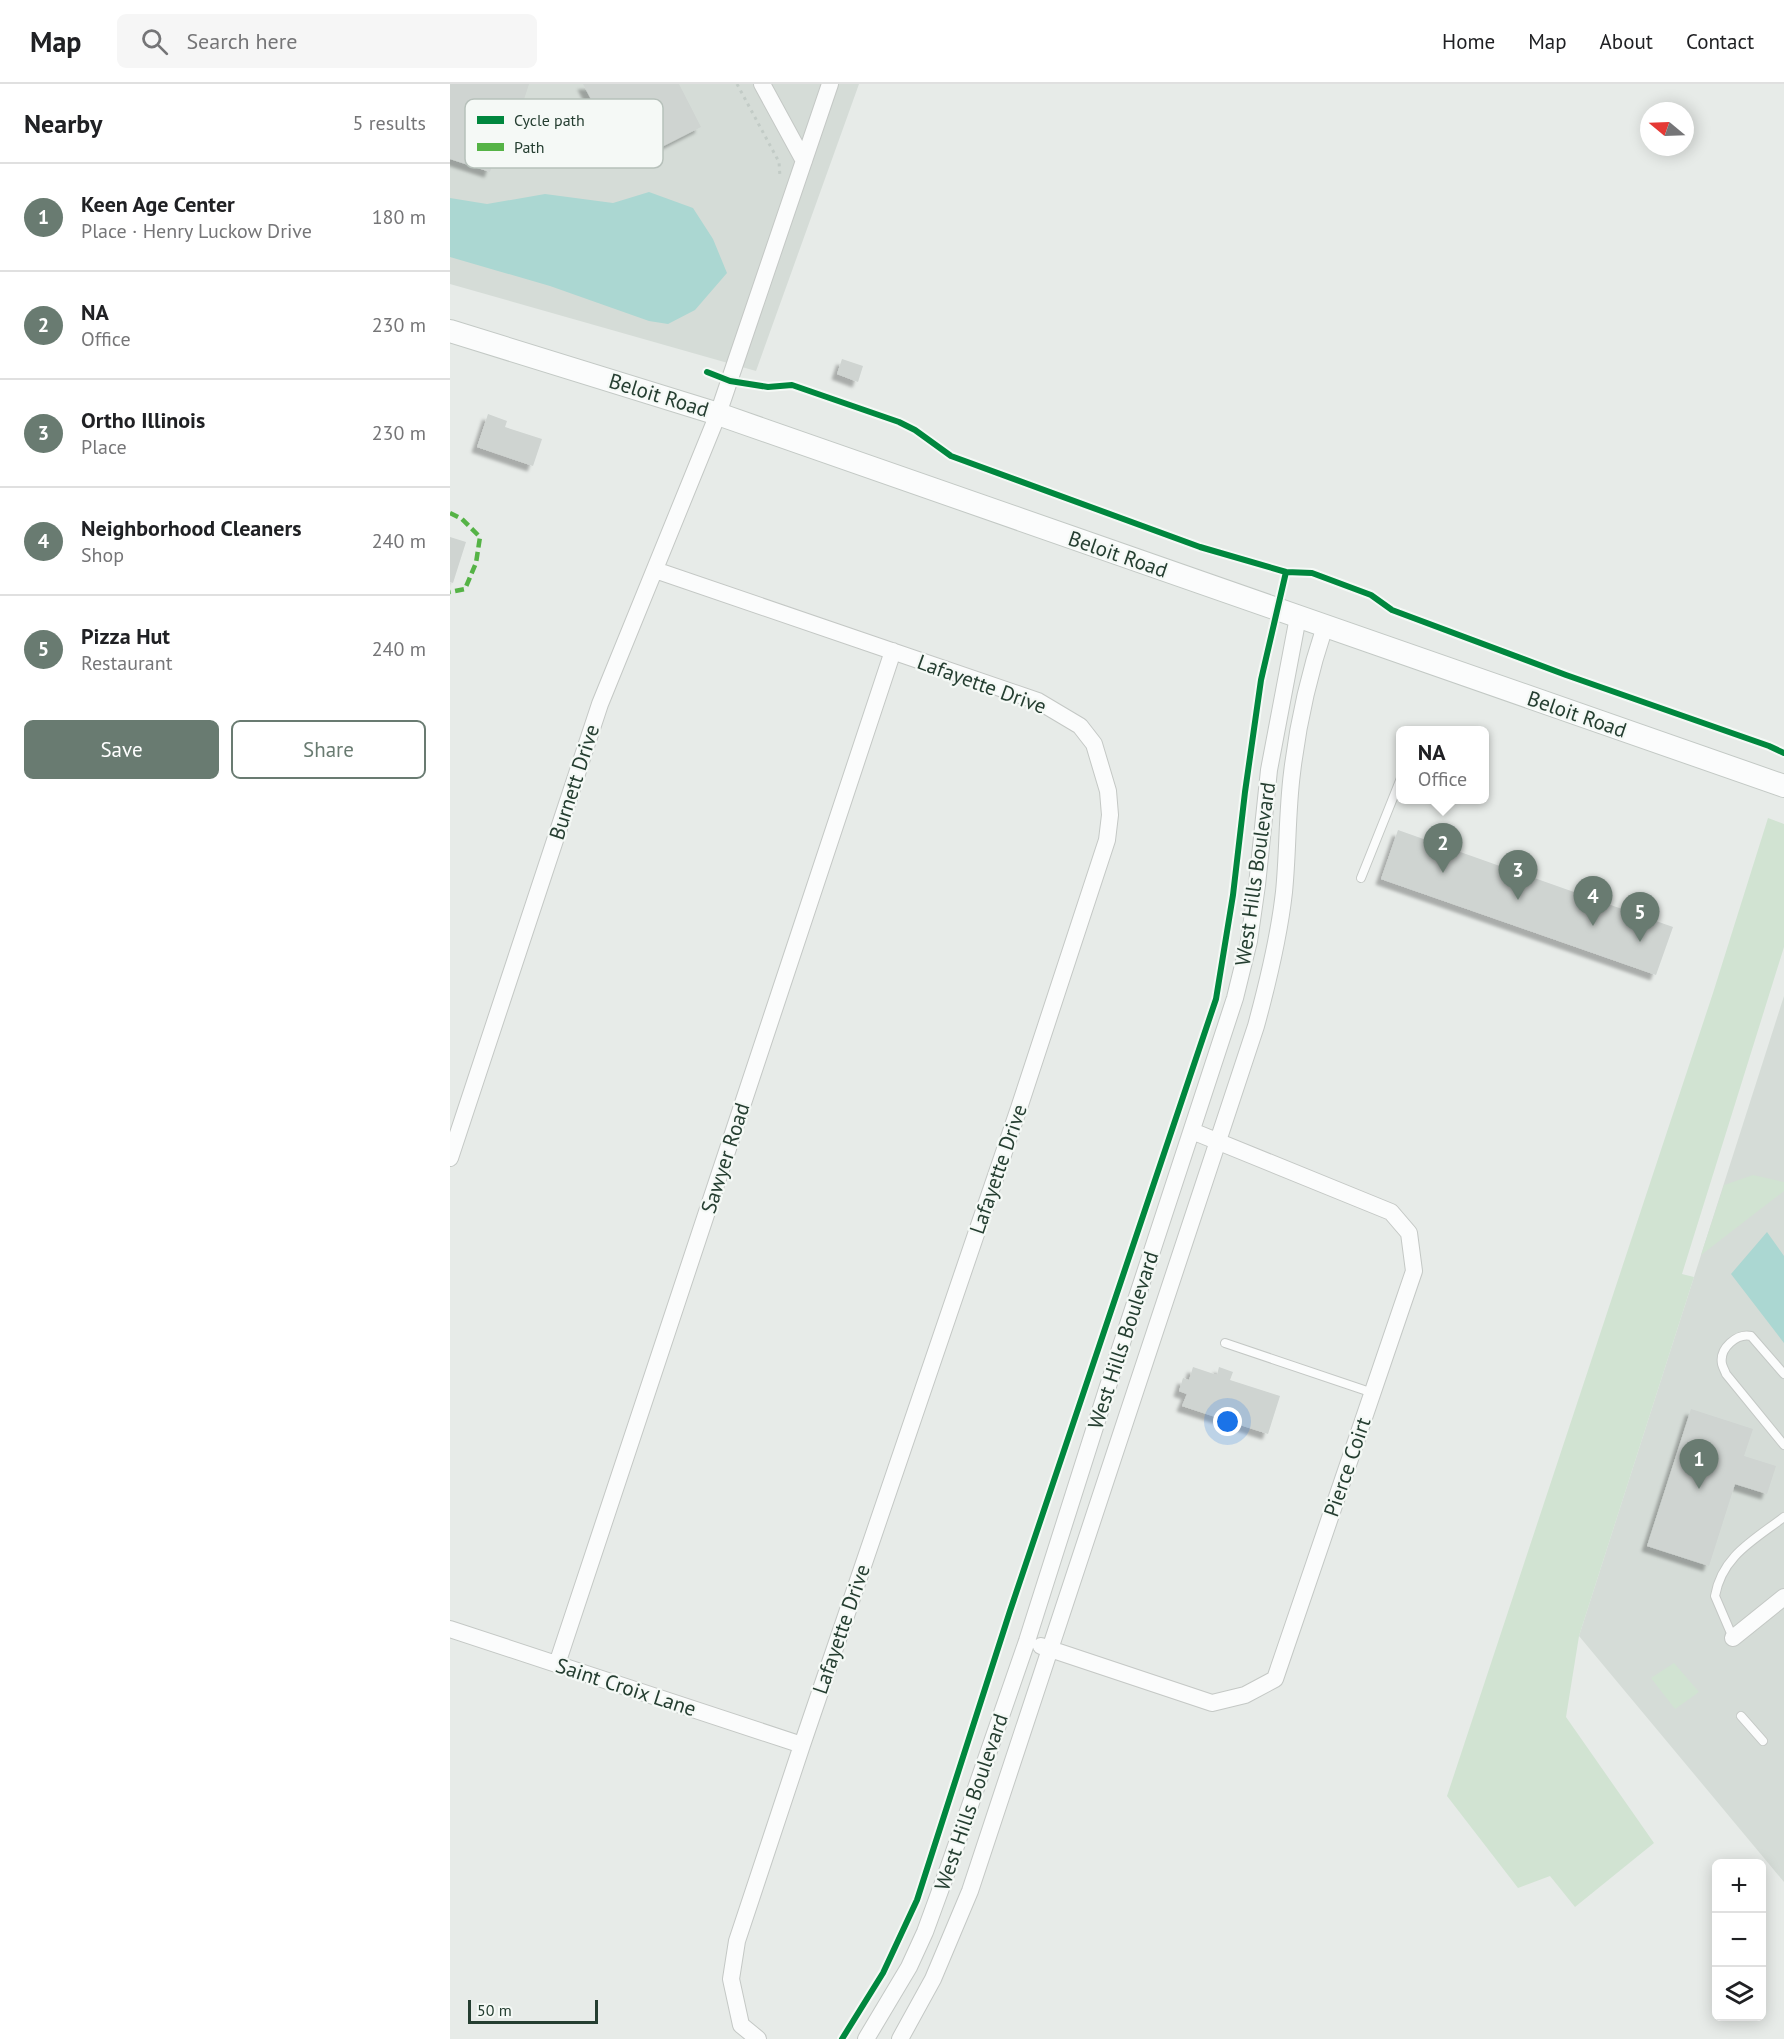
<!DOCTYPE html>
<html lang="en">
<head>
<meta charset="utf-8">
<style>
	body { margin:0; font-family:"PT Sans",sans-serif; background:#f6f6f6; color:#202124 }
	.controls { position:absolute; right:18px; bottom:18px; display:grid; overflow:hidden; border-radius:9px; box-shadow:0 3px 15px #0003 }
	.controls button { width:54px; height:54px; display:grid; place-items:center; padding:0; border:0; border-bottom:2px solid #e0e0e0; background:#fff; color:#202124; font:30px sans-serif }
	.compass { position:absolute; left:1190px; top:18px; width:54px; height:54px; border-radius:50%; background:#fff; box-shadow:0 3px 15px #0003; rotate:289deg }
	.scale { position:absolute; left:18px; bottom:15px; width:130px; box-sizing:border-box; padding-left:6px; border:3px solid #253e31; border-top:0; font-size:16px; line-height:21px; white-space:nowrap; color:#253e31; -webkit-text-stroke:4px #f5f9f6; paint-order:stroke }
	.you { position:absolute; left:778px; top:1338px; width:21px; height:21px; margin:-15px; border:4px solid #fff; border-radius:50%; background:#1a73e8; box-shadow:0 0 0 9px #1a73e833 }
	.badge { display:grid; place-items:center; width:39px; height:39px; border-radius:50%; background:#697b71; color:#fff; font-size:20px; font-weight:700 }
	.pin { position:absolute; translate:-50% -50px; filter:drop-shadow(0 2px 3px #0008) }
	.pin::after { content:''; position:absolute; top:32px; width:21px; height:18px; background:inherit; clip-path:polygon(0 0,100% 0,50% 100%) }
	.popup { position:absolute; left:946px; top:642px; width:93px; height:78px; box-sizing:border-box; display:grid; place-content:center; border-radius:9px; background:#fff; filter:drop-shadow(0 2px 4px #0005); font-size:20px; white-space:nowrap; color:#757577 }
	.popup b { font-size:22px; color:#202124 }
	.popup::after { content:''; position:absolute; left:50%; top:100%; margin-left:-12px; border:12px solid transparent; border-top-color:#fff }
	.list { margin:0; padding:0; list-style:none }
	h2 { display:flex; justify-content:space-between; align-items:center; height:78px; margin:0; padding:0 24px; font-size:26px }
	h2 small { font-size:20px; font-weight:400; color:#757577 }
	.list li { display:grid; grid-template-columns:39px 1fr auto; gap:18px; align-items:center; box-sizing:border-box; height:108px; padding:0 24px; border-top:2px solid #e0e0e0 }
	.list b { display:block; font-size:22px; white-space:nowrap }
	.list p { margin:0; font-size:20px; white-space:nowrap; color:#757577 }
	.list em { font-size:20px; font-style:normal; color:#757577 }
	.actions { display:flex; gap:12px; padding:18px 24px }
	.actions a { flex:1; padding:14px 0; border:2px solid #697b71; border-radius:9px; text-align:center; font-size:21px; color:#697b71 }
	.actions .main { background:#697b71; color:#fff }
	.icon { flex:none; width:33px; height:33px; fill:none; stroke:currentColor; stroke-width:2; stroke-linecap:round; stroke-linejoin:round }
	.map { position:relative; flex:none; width:1334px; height:1955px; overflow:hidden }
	header { display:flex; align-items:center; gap:36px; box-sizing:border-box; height:84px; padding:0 30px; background:#fff; border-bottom:2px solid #e0e0e0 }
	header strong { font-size:28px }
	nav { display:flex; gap:33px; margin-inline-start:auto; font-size:21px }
	.search { width:420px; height:54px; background:#f6f6f6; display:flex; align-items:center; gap:15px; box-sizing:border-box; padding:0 21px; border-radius:9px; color:#757577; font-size:22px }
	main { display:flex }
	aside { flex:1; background:#fff }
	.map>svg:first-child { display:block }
</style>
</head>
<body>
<header>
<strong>Map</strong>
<div class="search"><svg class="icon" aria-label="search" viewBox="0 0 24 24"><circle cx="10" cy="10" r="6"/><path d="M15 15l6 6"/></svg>Search here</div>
<nav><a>Home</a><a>Map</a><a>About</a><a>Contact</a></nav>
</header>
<main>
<aside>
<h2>Nearby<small>5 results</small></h2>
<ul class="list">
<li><span class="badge">1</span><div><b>Keen Age Center</b><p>Place · Henry Luckow Drive</p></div><em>180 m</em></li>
<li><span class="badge">2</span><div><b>NA</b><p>Office</p></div><em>230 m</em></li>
<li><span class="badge">3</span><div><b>Ortho Illinois</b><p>Place</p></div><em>230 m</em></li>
<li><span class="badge">4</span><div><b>Neighborhood Cleaners</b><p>Shop</p></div><em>240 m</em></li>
<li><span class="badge">5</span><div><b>Pizza Hut</b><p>Restaurant</p></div><em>240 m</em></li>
</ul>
<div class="actions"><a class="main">Save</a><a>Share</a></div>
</aside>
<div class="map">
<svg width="1334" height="1955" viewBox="0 0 1334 1955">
	<defs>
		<filter id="shadow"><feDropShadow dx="-5.5" dy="5.5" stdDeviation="1.5" flood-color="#0004"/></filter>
	</defs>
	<rect width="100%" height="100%" fill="#e7ebe8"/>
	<path fill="#d5dcd7" d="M0,0H409L306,287L0,200Z
		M1334,912V1798L1129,1552Z"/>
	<path fill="#d1e3d2" d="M1318,734L1334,740V863L1232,1190L1244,1193L1129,1552L1116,1633L1204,1759L1125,1823L1100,1792L1068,1804L997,1712L1263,909Z
		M1303,1091L1334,1098V1107L1251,1171L1274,1101Z
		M1224,1579L1249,1608L1225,1625L1201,1594Z"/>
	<path fill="#abd7d2" d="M199,108L243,124L263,155L277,189L245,226L218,240L199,237L100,202L0,173V114L37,120L95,110L163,119Z
		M1317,1148L1334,1172V1259L1281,1190Z"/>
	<path fill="#cfd4d1" filter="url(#shadow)" d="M0,0H79L64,46L55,43L40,88L0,75Z
		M133,0H229L251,43L186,76L164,34L153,38Z
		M392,275L413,282L408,298L387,290Z
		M38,330L57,337L55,343L92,355L83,382L27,363Z
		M0,453L16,458L3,499L0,498Z
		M948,746L1223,843L1206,891L931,795Z
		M743,1283L767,1291L769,1283L783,1288L780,1296L830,1312L818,1350L732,1322L737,1310L729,1307L733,1294L739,1296Z
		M1241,1325L1303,1345L1294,1372L1326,1382L1317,1410L1285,1400L1259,1482L1197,1462Z"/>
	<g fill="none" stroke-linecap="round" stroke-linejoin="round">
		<defs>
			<path id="service" d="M911,794L951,694
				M775,1259L923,1309
				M1334,1290L1301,1252C1287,1249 1269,1264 1272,1280C1273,1284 1275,1287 1276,1290L1334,1361
				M1283,1554L1265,1512C1272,1472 1304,1456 1334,1433
				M1291,1632L1313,1657"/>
			<path id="minor" d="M312,0L354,77
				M205,486L588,617L630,642L644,660L658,707L660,731L657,756L569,1024L352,1661L287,1857L281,1895L291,1941L308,1955
				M0,1074L150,620L268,330L380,0
				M0,1545L352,1661
				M1283,1554L1334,1513
				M591,1562L762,1619L795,1611L825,1595L964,1187L959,1149L941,1128L742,1047
				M107,1580L443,567
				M416,1955L459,1883L475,1848L498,1785L577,1557L666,1277L785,914L799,857L807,801L819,686L848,533
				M450,1955L483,1895L520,1807L806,942C818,898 829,853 834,808C838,768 837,728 842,689C848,638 859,590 875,542"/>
			<path id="secondary" d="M0,247L268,330L1334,702"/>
		</defs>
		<use href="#service" stroke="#c4c8c5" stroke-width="10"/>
		<use href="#minor" stroke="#c4c8c5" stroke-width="18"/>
		<use href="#secondary" stroke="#c3c9c5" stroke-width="24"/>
		<path stroke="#c2cbc6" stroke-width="3" stroke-dasharray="3 4.5" stroke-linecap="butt" d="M287,0L329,78L330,93"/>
		<use href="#service" stroke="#fbfcfc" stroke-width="8"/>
		<use href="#minor" stroke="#fbfcfc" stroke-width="16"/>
		<use href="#secondary" stroke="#fbfcfc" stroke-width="22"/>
		<path stroke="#55b346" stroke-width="4.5" stroke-dasharray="9 4.5" stroke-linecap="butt" d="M0,429L12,435L30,453L26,479L15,505L0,508"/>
		<defs>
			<path id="cycleway" d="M257,288L280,297L318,303L342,301L449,338L465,346L501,372L750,463L836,488L862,489L921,511L942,526L1116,591L1319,662L1334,669
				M392,1955L433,1889L467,1816L560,1527L766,915L783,811L795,708L811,596L836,488"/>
		</defs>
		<use href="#cycleway" stroke="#f5f9f6" stroke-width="10"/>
		<use href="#cycleway" stroke="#00873e" stroke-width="6"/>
	</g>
	<g text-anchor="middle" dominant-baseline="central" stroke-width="4.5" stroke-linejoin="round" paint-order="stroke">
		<g font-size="21" fill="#253e31" stroke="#f5f9f6">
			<text transform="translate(209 311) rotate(17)">Beloit Road</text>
			<text transform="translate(668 470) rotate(19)">Beloit Road</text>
			<text transform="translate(532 600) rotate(20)">Lafayette Drive</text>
			<text transform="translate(1127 630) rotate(19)">Beloit Road</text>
			<text transform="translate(124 698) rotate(-72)">Burnett Drive</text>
			<text transform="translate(805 790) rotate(-82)">West Hills Boulevard</text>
			<text transform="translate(275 1074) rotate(-72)">Sawyer Road</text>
			<text transform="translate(548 1085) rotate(-71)">Lafayette Drive</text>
			<text transform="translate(673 1256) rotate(-72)">West Hills Boulevard</text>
			<text transform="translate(897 1383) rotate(-71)">Pierce Coirt</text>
			<text transform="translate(391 1545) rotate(-71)">Lafayette Drive</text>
			<text transform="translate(176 1603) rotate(18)">Saint Croix Lane</text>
			<text transform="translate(521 1718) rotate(-71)">West Hills Boulevard</text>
		</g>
	</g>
	<rect x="15" y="15" width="198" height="69" rx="9" fill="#f5f9f6" stroke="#b7c1bb" stroke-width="1.5"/>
	<rect x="27" y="32" width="27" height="8" fill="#00873e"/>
	<rect x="27" y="59" width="27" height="8" fill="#55b346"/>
	<g font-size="16" fill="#253e31">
		<text x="64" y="42">Cycle path</text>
		<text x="64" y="69">Path</text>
	</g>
</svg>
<div class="controls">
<button>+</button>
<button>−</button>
<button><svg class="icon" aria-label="layers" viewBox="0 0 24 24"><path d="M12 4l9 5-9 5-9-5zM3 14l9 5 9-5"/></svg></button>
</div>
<svg class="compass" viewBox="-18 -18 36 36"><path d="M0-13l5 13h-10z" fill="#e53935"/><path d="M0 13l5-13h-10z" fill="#757577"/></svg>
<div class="scale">50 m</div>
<div class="you"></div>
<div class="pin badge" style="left:1249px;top:1405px">1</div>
<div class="pin badge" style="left:993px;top:789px">2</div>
<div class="popup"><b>NA</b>Office</div>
<div class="pin badge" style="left:1068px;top:816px">3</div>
<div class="pin badge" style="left:1143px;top:842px">4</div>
<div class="pin badge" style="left:1190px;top:858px">5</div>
</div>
</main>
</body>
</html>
